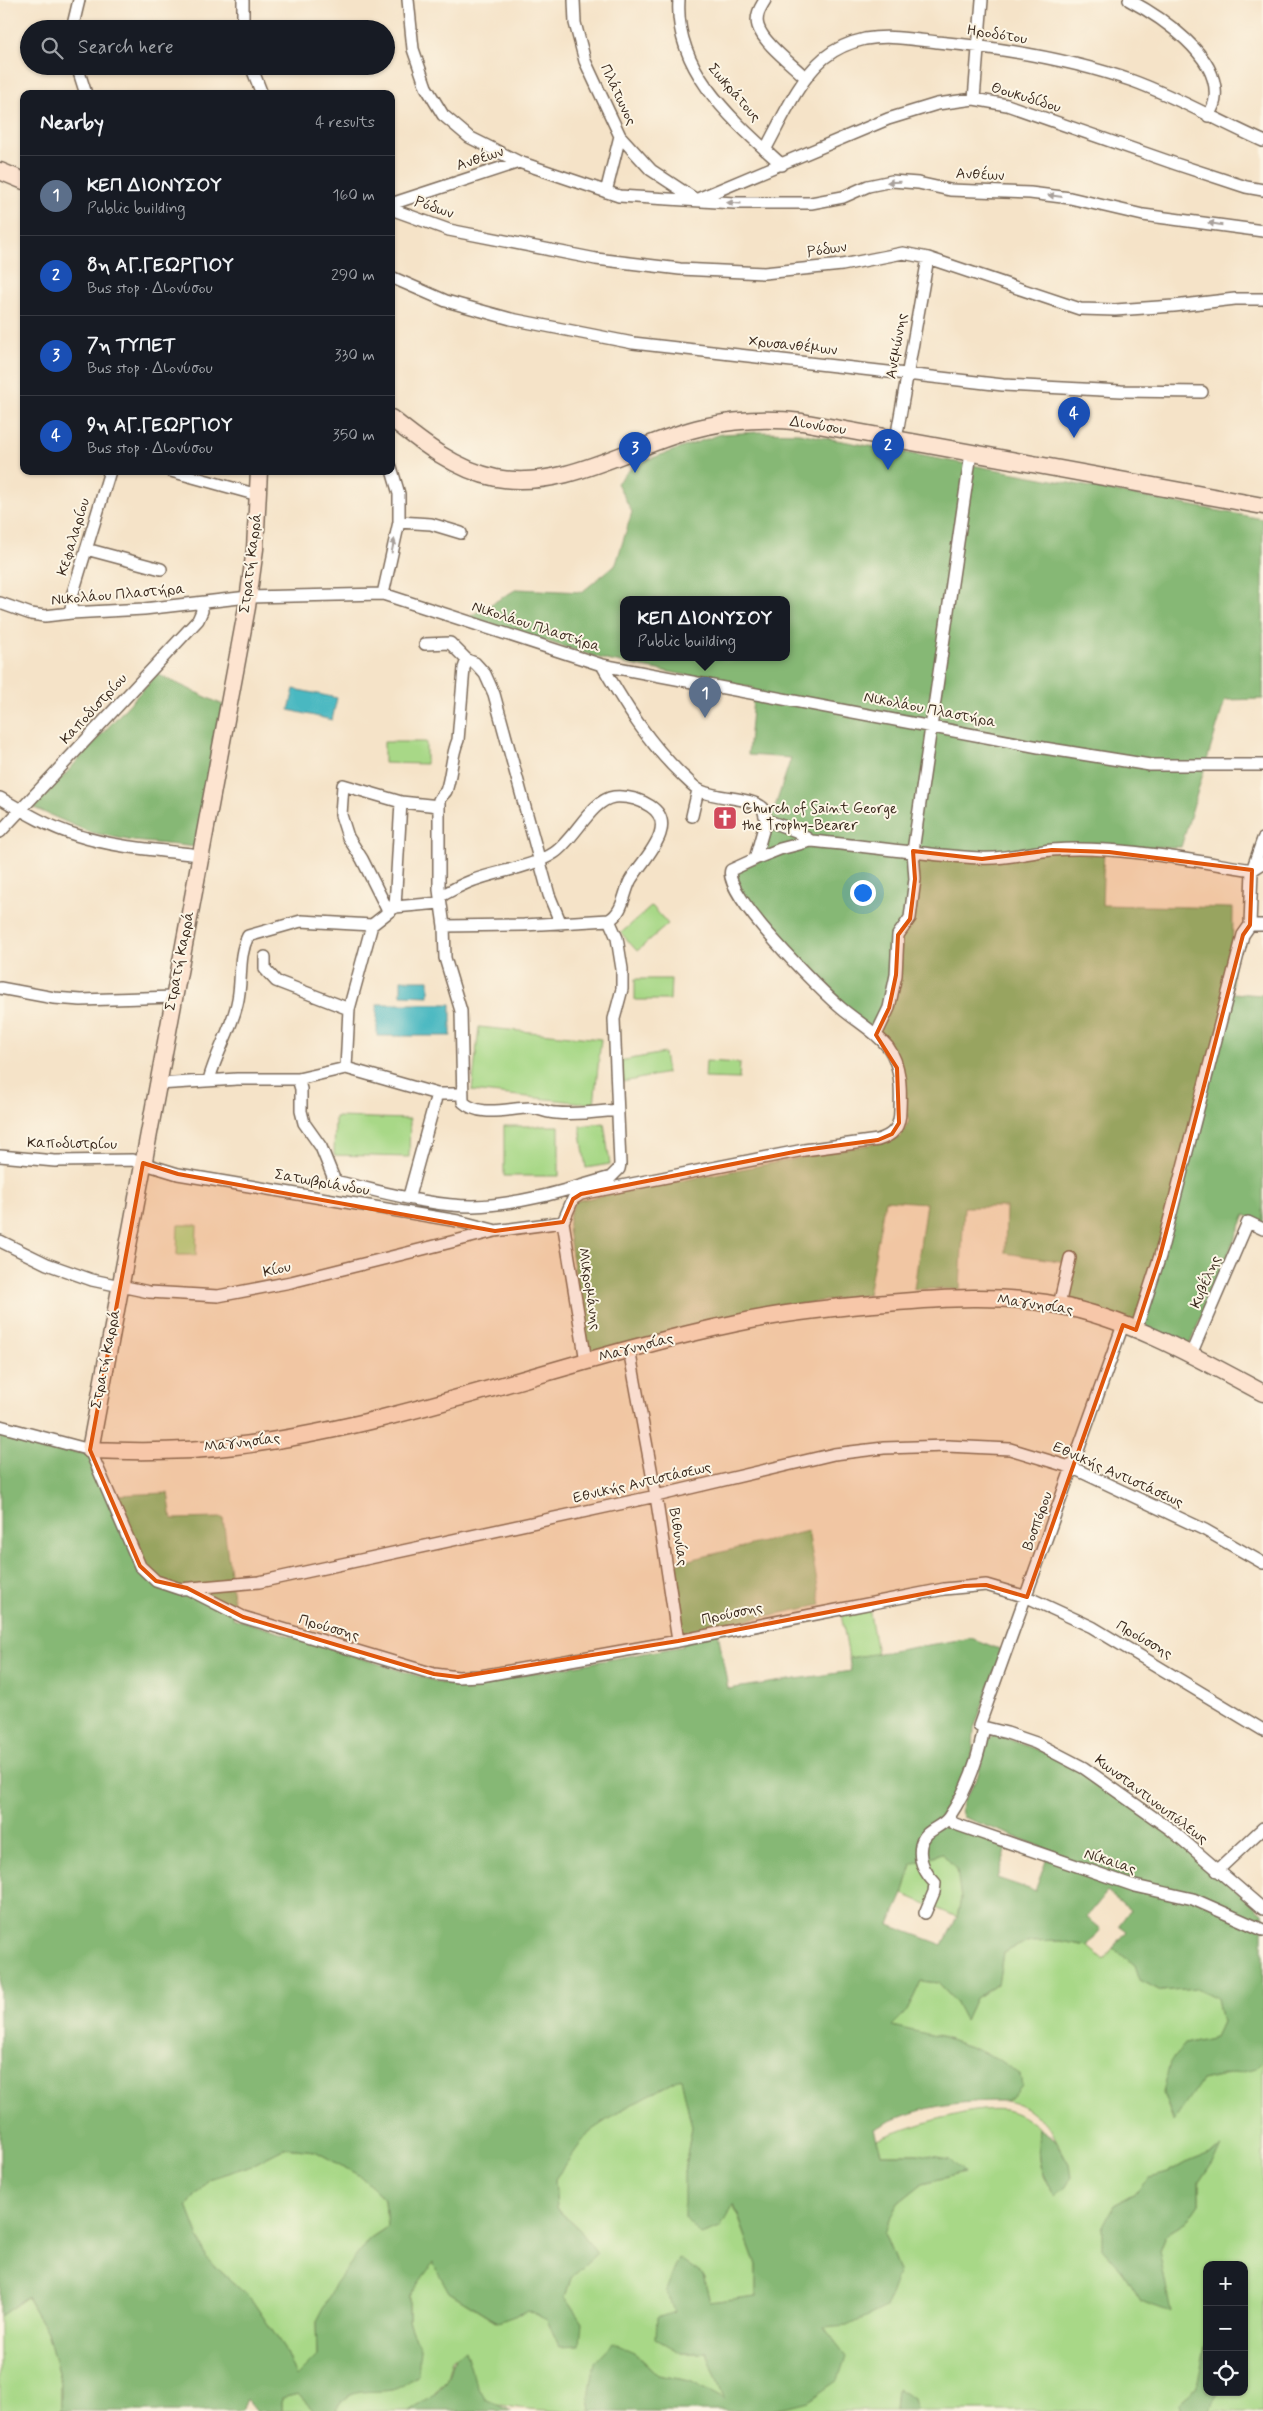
<!DOCTYPE html>
<html lang="en">
<head>
<meta charset="utf-8">
<style>
	body { margin:0; font-family:Mynerve,sans-serif; background:#20242c; color:#f1f3f6 }
	.controls { position:absolute; right:15px; bottom:15px; display:grid; overflow:hidden; border-radius:10px; box-shadow:0 1px 4px #0004 }
	.controls button { width:45px; height:45px; display:grid; place-items:center; padding:0; border:0; border-bottom:1px solid #363941; background:#171b24; color:#f1f3f6; font:25px sans-serif }
	.you { position:absolute; left:862px; top:892px; width:18px; height:18px; margin:-12px; border:4px solid #fff; border-radius:50%; background:#1a73e8; box-shadow:0 0 0 8px #1a73e833 }
	.badge { display:grid; place-items:center; width:32px; height:32px; border-radius:50%; background:#d1495b; color:#fff; font-size:16px; font-weight:700 }
	.pin { position:absolute; translate:-50% -41px; filter:drop-shadow(0 1px 2px #0008) }
	.pin::after { content:''; position:absolute; top:26px; width:18px; height:15px; background:inherit; clip-path:polygon(0 0,100% 0,50% 100%) }
	.popup { position:absolute; left:620px; top:596px; width:170px; height:65px; box-sizing:border-box; display:grid; place-content:center; border-radius:10px; background:#171b24; filter:drop-shadow(0 1px 4px #0005); font-size:16px; white-space:nowrap; color:#9ea1a6 }
	.popup b { font-size:19px; color:#f1f3f6 }
	.popup::after { content:''; position:absolute; left:50%; top:100%; margin-left:-10px; border:10px solid transparent; border-top-color:#171b24 }
	.list { margin:0; padding:0; list-style:none }
	h2 { display:flex; justify-content:space-between; align-items:center; height:65px; margin:0; padding:0 20px; font-size:21px }
	h2 small { font-size:16px; font-weight:400; color:#9ea1a6 }
	.list li { display:grid; grid-template-columns:32px 1fr auto; gap:15px; align-items:center; box-sizing:border-box; height:80px; padding:0 20px; border-top:1px solid #363941 }
	.list b { display:block; font-size:19px; white-space:nowrap }
	.list p { margin:0; font-size:16px; white-space:nowrap; color:#9ea1a6 }
	.list em { font-size:16px; font-style:normal; color:#9ea1a6 }
	.icon { flex:none; width:28px; height:28px; fill:none; stroke:currentColor; stroke-width:2; stroke-linecap:round; stroke-linejoin:round }
	.map { position:relative; flex:none; width:1263px; height:2411px; overflow:hidden }
	.search { position:absolute; background:#171b24; box-shadow:0 1px 4px #0004; left:20px; top:20px; width:375px; height:55px; display:flex; align-items:center; gap:12px; box-sizing:border-box; padding:0 18px; border-radius:28px; color:#9ea1a6; font-size:19px }
	.panel { position:absolute; background:#171b24; box-shadow:0 1px 4px #0004; left:20px; top:90px; width:375px; height:385px; border-radius:10px }
	.map>svg:first-child { display:block }
</style>
</head>
<body>
<div class="map">
<svg width="1263" height="2411" viewBox="0 0 1263 2411">
	<rect width="100%" height="100%" fill="#fcf5e5"/>
	<filter id="ink" filterUnits="userSpaceOnUse"><feTurbulence type="fractalNoise" baseFrequency=".02" numOctaves="2"/><feDisplacementMap in="SourceGraphic" scale="10" xChannelSelector="R" yChannelSelector="G"/><feConvolveMatrix kernelMatrix="1 2 1 2 8 2 1 2 1" color-interpolation-filters="sRGB"/></filter>
	<filter id="wash" filterUnits="userSpaceOnUse"><feTurbulence type="fractalNoise" baseFrequency=".0096" numOctaves="4" result="noise"/><feDisplacementMap in="SourceGraphic" scale="20" xChannelSelector="R" yChannelSelector="G"/><feGaussianBlur stdDeviation="1.12" result="paint"/><feColorMatrix in="noise" values="0 0 0 0 0 0 0 0 0 0 0 0 0 0 0 0 0 1.4 0 .05"/><feComposite in="paint" operator="in"/></filter>
	<g filter="url(#wash)">
		<rect width="100%" height="100%" fill="#f5e3c8"/>
		<path fill="#a8d887" stroke="#728152" fill-rule="evenodd" d="M384,742H426V764L384,763Z
			M652,906L668,924L637,951L621,933Z
			M635,979H671L670,1000H635Z
			M479,1027L601,1039L594,1104L472,1091Z
			M664,1053L667,1073L623,1082L619,1061Z
			M706,1061L740,1063L739,1079L705,1078Z
			M335,1117L410,1119L409,1157L334,1155Z
			M604,1123L610,1164L586,1168L580,1126Z
			M504,1126H559V1176H504Z
			M178,1225H197L196,1255H177Z
			M869,1608L877,1654L849,1658L841,1614Z
			M942,1853L958,1870L961,1899L957,1917L903,1894L912,1864Z
			M1061,1941L1087,1946L1104,1960L1113,1948L1135,1965L1140,1980L1161,1991L1196,1988L1217,1998L1222,2022L1215,2037L1185,2044L1163,2093L1173,2120L1202,2080L1256,2068L1263,2061V2411H1207L1219,2392H1244V2265H1207V2341L1197,2387L1179,2403L1181,2411H916L914,2399L897,2389L895,2411H769L825,2328L899,2271L884,2233L898,2203L923,2183L964,2173L918,2154H881L877,2139C908,2128 973,2105 1005,2110C1019,2112 1029,2120 1039,2128C1037,2159 1037,2169 1055,2196L1069,2164L1049,2126L1020,2104L1005,2101L1013,2096L970,2047L940,2037L891,2027L907,2011L921,1981L938,1983L955,2001L965,2020L975,1998L998,1984L1003,1953L1026,1942ZM1221,2149L1199,2182V2203L1186,2222L1165,2235L1159,2250L1163,2278L1140,2301L1120,2268L1114,2204L1135,2193L1150,2178L1168,2173L1190,2161Z
			M681,2077L692,2127L684,2172L733,2203L756,2265V2296L710,2302L703,2275L675,2312L681,2353H707L725,2400L690,2381L658,2375L634,2352L589,2397L591,2411C561,2411 511,2411 486,2400C475,2392 469,2362 465,2350L452,2360L446,2380L429,2400L410,2411H336C347,2388 370,2390 392,2390L420,2350L409,2321V2296L433,2262L449,2292L497,2322L528,2311L547,2319L559,2346L582,2322L565,2297L571,2278L580,2230L557,2209L555,2179L588,2132L625,2108Z
			M285,2148L315,2151L360,2176L385,2199L387,2227L369,2239L316,2322L317,2356L296,2377L284,2348L251,2299L207,2259L187,2206L209,2179L252,2165Z
			M27,2297L47,2332L61,2384V2411H0V2316Z
			M298,2394L314,2411H282V2398Z"/>
		<path fill="#86b874" stroke="#607149" fill-rule="evenodd" d="M760,432L799,433L1263,519V699L1225,700L1181,847H1104L1102,905L1233,908L1232,993L1263,995V1223L1245,1215L1188,1348L1066,1301L1073,1263L1005,1253L1006,1207H964L960,1289H914L926,1203L885,1200L868,1295L787,1306L588,1354L568,1230L570,1213L575,1201L883,1142L900,1137L909,1121L898,1058L822,988L780,945L735,885L732,873L757,862L791,758L748,755L754,688L606,660L469,617L517,589L582,592L616,564L632,512L617,483L635,464L721,434ZM624,599H786V657H624Z
			M157,674L223,705L198,847L133,841L89,832L34,808Z
			M0,1432L41,1446L92,1455L115,1495L168,1493L172,1519L223,1518L234,1606L233,1618L444,1684L485,1682L683,1646L674,1569L677,1563L808,1531L821,1605L717,1626L728,1689L851,1671L849,1658L971,1638L1002,1650L974,1729L973,1751L965,1774L954,1799L942,1813L952,1825L1007,1848L997,1878L1035,1891L1050,1850L963,1817L961,1810L962,1802L976,1781L989,1739L995,1734L1062,1759L1156,1823L1263,1913V2061L1256,2068L1202,2080L1174,2121L1163,2093L1170,2062L1185,2044L1215,2037L1222,2022L1217,1998L1196,1988L1161,1991L1140,1980L1135,1965L1113,1948L1127,1931L1119,1925L1130,1910L1107,1892L1087,1917L1101,1929L1087,1946L1061,1941L1026,1942L1003,1953L998,1984L975,1998L965,2020L955,2001L938,1983L921,1981L907,2011L892,2026L940,2037L970,2047L996,2058L1020,2075L1022,2085L1013,2096L1005,2101C956,2101 918,2106 874,2129L881,2154H918L950,2159L964,2173L923,2183L898,2203L884,2233L899,2271L886,2307L848,2326L825,2328L846,2356L838,2380L808,2401L769,2411H591L589,2397L595,2362L613,2343L634,2352L658,2375L690,2381L724,2399L707,2353H681L656,2339L657,2318L674,2312L666,2290L679,2258L703,2275L710,2302L756,2296V2265L734,2204L720,2228L701,2235L684,2217V2172L692,2127L681,2078L625,2108L589,2132L555,2179L557,2209L580,2230L597,2254L571,2278L565,2297L582,2322L580,2345L559,2346L547,2320L528,2311L498,2322L449,2292L433,2263L409,2296V2321L420,2349L418,2375C410,2380 400,2389 391,2390C369,2394 349,2385 336,2411H314L298,2394L282,2398V2411H257L247,2399L242,2411H61V2383L47,2332L27,2297L0,2316ZM942,1853L957,1870L961,1899L957,1917L943,1945L889,1925L903,1894L912,1864ZM285,2148L315,2151L360,2176L385,2199L387,2227L369,2239L336,2283L316,2322L317,2356L296,2377L284,2348L251,2299L207,2259L187,2206L209,2179L252,2165Z
			M1039,2128L1055,2139L1069,2164L1071,2178L1066,2187L1055,2196C1038,2169 1037,2159 1039,2128Z
			M1222,2148L1199,2182V2203L1186,2222L1165,2235L1159,2250L1171,2312L1140,2301L1120,2268L1102,2248V2228L1114,2204L1135,2193L1150,2178L1168,2173L1190,2161Z
			M1206,2341L1207,2392H1219L1207,2411H1181L1179,2403L1197,2387Z
			M465,2350L474,2379L485,2399L512,2411H410C423,2403 439,2394 446,2380C455,2363 446,2365 465,2350Z
			M897,2388L914,2399L916,2411H895Z"/>
		<path fill="#49b8c1" stroke="#427170" d="M294,689L337,698L332,720L289,710Z
			M401,980H429V996L401,995Z
			M377,1004H451V1036H377Z"/>
	</g>
	<g filter="url(#ink)">
		<g fill="none" stroke-linecap="round" stroke-linejoin="round">
			<defs>
				<path id="street" d="M408,0L413,49L426,87L443,115L469,137L519,162L619,196L734,203H811L843,197L868,186L892,181L918,183L950,190L1030,193L1070,198L1143,215L1263,231
					M574,0L575,23L585,61L620,136L651,170L695,199
					M679,0C674,71 734,121 782,165
					M765,0C760,8 755,16 758,26C763,43 793,65 806,78
					M1129,0C1161,17 1220,56 1215,98C1215,104 1211,111 1208,116
					M72,29L79,0
					M243,29V0
					M77,66L86,94
					M251,66L262,94
					M974,99L982,0
					M765,150C781,121 799,79 824,58C835,49 851,42 865,39C888,35 913,39 937,42C1002,48 1070,59 1133,81C1177,97 1220,122 1263,141
					M606,192L620,136
					M700,198L888,119L937,104L974,99L1007,105L1176,164L1246,187L1263,190
					M391,204L519,162
					M391,209L449,230L596,259L680,269L764,273L842,265L903,253L928,258L1080,309L1115,310L1174,306L1235,299H1263
					M391,277L446,301L511,319L633,343L1003,385L1121,391L1202,392
					M896,439L928,258
					M171,471L258,495
					M399,522L431,524L461,533
					M86,549L161,569
					M383,594L399,522V494L391,467
					M0,603L31,614L45,616L71,613L144,609L248,597L383,594L602,665L1044,748L1150,765H1263
					M71,613L72,596L110,471
					M425,644L450,643L467,660L475,663L485,674L494,694L549,895L561,924
					M467,660L464,668L458,740C451,756 452,774 446,791C444,794 441,796 439,800V890L444,926L445,958L461,1011L463,1102C480,1118 509,1108 530,1108C539,1108 547,1113 556,1113C577,1115 597,1112 617,1110
					M0,798C24,812 49,827 76,835C116,848 159,850 200,855
					M692,816L698,790
					M766,820L796,831L811,841C867,846 924,855 980,858C1005,860 1028,852 1052,850C1115,845 1189,860 1252,870L1263,863
					M0,832L198,620L202,611L201,603
					M755,859L780,849L811,841
					M440,896C451,891 462,884 474,880C498,871 533,867 554,853C575,839 591,800 614,797C627,796 639,799 650,806C681,826 641,861 630,881C624,893 623,913 609,920L524,925L444,926
					M395,907L401,802
					M388,911L362,859L348,837L341,815L343,785L401,802L439,806
					M1250,925H1263
					M265,957V969L276,981L349,1009
					M0,988L54,998L81,1000L174,997
					M876,1035L889,1008L896,975L898,935L910,918L915,879L913,851L971,453
					M346,1068L349,1009L372,925L395,907L440,903
					M298,1079L301,1089V1111L304,1123L321,1147L334,1179L338,1182C381,1191 428,1206 473,1206C519,1205 567,1190 611,1177L619,1169L620,1164L614,1019L622,989V969L617,938L609,920
					M209,1080C216,1053 231,1030 237,1004C243,981 237,958 248,936L301,921L372,925
					M158,1084L237,1079H298L346,1068L437,1094H462
					M0,1156L55,1161L132,1160L178,1174L458,1221L493,1230
					M409,1196L437,1094
					M0,1241L47,1264L92,1280L149,1292L218,1296L291,1282L495,1231L563,1222
					M1059,1305L1070,1258
					M1123,1325L979,1726L1007,1733L1036,1743L1084,1768L1170,1829L1263,1909
					M1136,1330L1160,1256L1243,935L1250,925L1252,870L1263,839
					M629,1349L656,1496L678,1641
					M1191,1354L1248,1222L1263,1229
					M586,1361L563,1222L573,1199L581,1194L804,1150L878,1140C894,1135 900,1127 900,1110C901,1089 901,1065 888,1047C875,1031 856,1021 841,1008C822,992 721,892 731,870L755,859L766,820L763,808C751,797 718,799 701,791C694,788 689,781 683,776C649,744 625,705 602,665
					M0,1426L90,1450L140,1566L156,1581L180,1589L259,1582L656,1496L834,1454L884,1448L947,1446L1010,1449L1073,1468L1205,1530L1263,1563
					M188,1589L243,1617L434,1674L458,1677L481,1676L678,1641L944,1589L986,1585L1027,1597L1092,1627L1263,1730
					M948,1819L955,1824L1135,1886L1193,1899L1263,1930
					M1217,1871L1263,1828
					M925,1913L934,1892L935,1883C925,1873 918,1861 921,1845C925,1828 941,1829 949,1817C968,1789 978,1760 984,1728"/>
				<path id="secondary" d="M0,171L24,181
					M391,418C422,443 456,470 496,478C568,491 636,442 703,427C734,420 770,418 802,422L1263,506
					M259,471L255,549L247,607L90,1450C138,1452 187,1452 235,1446C407,1425 568,1358 737,1323C786,1312 836,1307 887,1303C943,1298 1002,1294 1057,1305C1130,1319 1198,1358 1263,1393"/>
			</defs>
			<use href="#street" stroke="#7c6b5a" stroke-width="14"/>
			<use href="#secondary" stroke="#7c6b5a" stroke-width="19"/>
			<use href="#street" stroke="#fff" stroke-width="11"/>
			<use href="#secondary" stroke="#fde4d0" stroke-width="16"/>
		</g>
		<defs><path id="oneway-solid" d="M-6-.8H1V-3.2L6.5 0L1 3.2V.8H-6Z" transform="scale(1.25)"/></defs>
		<g fill="#a79f9a">
			<use href="#oneway-solid" transform="translate(894 182) rotate(178)"/>
			<use href="#oneway-solid" transform="translate(1055 196) rotate(-173)"/>
			<use href="#oneway-solid" transform="translate(734 203) rotate(-177)"/>
			<use href="#oneway-solid" transform="translate(1215 224) rotate(-171)"/>
			<use href="#oneway-solid" transform="translate(393 546) rotate(-78)"/>
		</g>
	</g>
	<path fill="#df570d" fill-opacity="0.2" stroke="#df570d" stroke-width="4" stroke-linejoin="round" d="M1052,850L1109,852L1252,870L1250,925L1243,935L1160,1256L1136,1330L1123,1325L1027,1597L986,1585L964,1586L678,1641L458,1677L434,1674L243,1617L187,1588L156,1581L140,1566L90,1450L143,1163L178,1174L495,1231L563,1222L573,1199L581,1194L804,1150L878,1140L892,1134L899,1123L897,1068L876,1035L889,1008L896,975L898,935L910,919L915,879L913,851L982,859Z"/>
	<defs>
		<symbol id="church-square" viewBox="-11 -11 22 22"><rect x="-9" y="-9" width="18" height="18" rx="4" fill="#d1495b" stroke="#fcf5e5"/><path d="M-1.2-6h2.4v3.5h3.3v2.4h-3.3V6h-2.4V-.1h-3.3v-2.4h3.3Z" fill="#fff"/></symbol>
	</defs>
	<g fill-rule="evenodd">
		<use href="#church-square" x="711" y="804" width="28" height="28"/>
	</g>
	<g text-anchor="middle" dominant-baseline="central" stroke-width="4" stroke-linejoin="round" paint-order="stroke">
		<g font-size="15" fill="#3b2a1e" stroke="#fcf5e5">
			<text transform="translate(997 35) rotate(9)">Ηροδότου</text>
			<text transform="translate(734 93) rotate(49)">Σωκράτους</text>
			<text transform="translate(618 95) rotate(65)">Πλάτωνος</text>
			<text transform="translate(1026 98) rotate(17)">Θουκυδίδου</text>
			<text transform="translate(480 159) rotate(-18)">Ανθέων</text>
			<text transform="translate(980 175) rotate(3)">Ανθέων</text>
			<text transform="translate(434 208) rotate(19)">Ρόδων</text>
			<text transform="translate(827 250) rotate(-8)">Ρόδων</text>
			<text transform="translate(793 346) rotate(6)">Χρυσανθέμων</text>
			<text transform="translate(897 346) rotate(-80)">Ανεμώνης</text>
			<text transform="translate(818 426) rotate(9)">Διονύσου</text>
			<text transform="translate(74 537) rotate(-73)">Κεφαλαρίου</text>
			<text transform="translate(251 563) rotate(-83)">Στρατή Καρρά</text>
			<text transform="translate(118 595) rotate(-5)">Νικολάου Πλαστήρα</text>
			<text transform="translate(536 627) rotate(18)">Νικολάου Πλαστήρα</text>
			<text transform="translate(94 709) rotate(-47)">Καποδιστρίου</text>
			<text transform="translate(930 710) rotate(11)">Νικολάου Πλαστήρα</text>
			<text transform="translate(180 961) rotate(-79)">Στρατή Καρρά</text>
			<text transform="translate(72 1144) rotate(1)">Καποδιστρίου</text>
			<text transform="translate(322 1183) rotate(10)">Σατωβριάνδου</text>
			<text transform="translate(277 1270) rotate(-13)">Κίου</text>
			<text transform="translate(1206 1282) rotate(-67)">Κυβέλης</text>
			<text transform="translate(589 1289) rotate(81)">Μικρομάνης</text>
			<text transform="translate(1035 1305) rotate(8)">Μαγνησίας</text>
			<text transform="translate(636 1348) rotate(-15)">Μαγνησίας</text>
			<text transform="translate(106 1359) rotate(-79)">Στρατή Καρρά</text>
			<text transform="translate(242 1443) rotate(-7)">Μαγνησίας</text>
			<text transform="translate(1118 1475) rotate(24)">Εθνικής Αντιστάσεως</text>
			<text transform="translate(642 1483) rotate(-13)">Εθνικής Αντιστάσεως</text>
			<text transform="translate(1038 1521) rotate(-70)">Βοσπόρου</text>
			<text transform="translate(678 1537) rotate(81)">Βιθυνίας</text>
			<text transform="translate(732 1614) rotate(-12)">Προύσσης</text>
			<text transform="translate(329 1628) rotate(16)">Προύσσης</text>
			<text transform="translate(1144 1640) rotate(30)">Προύσσης</text>
			<text transform="translate(1151 1800) rotate(37)">Κωνσταντινουπόλεως</text>
			<text transform="translate(1110 1862) rotate(18)">Νίκαιας</text>
		</g>
		<g font-size="15" fill="#3b2a1e" stroke="#fcf5e5" text-anchor="start">
			<text x="742" y="809">Church of Saint George<tspan x="742" dy="17">the Trophy-Bearer</tspan></text>
		</g>
	</g>
</svg>
<div class="controls">
<button>+</button>
<button>−</button>
<button><svg class="icon" aria-label="locate" viewBox="0 0 24 24"><circle cx="12" cy="12" r="6"/><path d="M12 2v4M12 18v4M2 12h4M18 12h4"/></svg></button>
</div>
<div class="you"></div>
<div class="pin badge" style="left:705px;top:718px;background:#5c6f8a">1</div>
<div class="popup"><b>ΚΕΠ ΔΙΟΝΥΣΟΥ</b>Public building</div>
<div class="pin badge" style="left:888px;top:470px;background:#1a4fb4">2</div>
<div class="pin badge" style="left:635px;top:473px;background:#1a4fb4">3</div>
<div class="pin badge" style="left:1074px;top:438px;background:#1a4fb4">4</div>
<div class="search"><svg class="icon" aria-label="search" viewBox="0 0 24 24"><circle cx="10" cy="10" r="6"/><path d="M15 15l6 6"/></svg>Search here</div>
<section class="panel">
<h2>Nearby<small>4 results</small></h2>
<ul class="list">
<li><span class="badge" style="background:#5c6f8a">1</span><div><b>ΚΕΠ ΔΙΟΝΥΣΟΥ</b><p>Public building</p></div><em>160 m</em></li>
<li><span class="badge" style="background:#1a4fb4">2</span><div><b>8η ΑΓ.ΓΕΩΡΓΙΟΥ</b><p>Bus stop · Διονύσου</p></div><em>290 m</em></li>
<li><span class="badge" style="background:#1a4fb4">3</span><div><b>7η ΤΥΠΕΤ</b><p>Bus stop · Διονύσου</p></div><em>330 m</em></li>
<li><span class="badge" style="background:#1a4fb4">4</span><div><b>9η ΑΓ.ΓΕΩΡΓΙΟΥ</b><p>Bus stop · Διονύσου</p></div><em>350 m</em></li>
</ul>
</section>
</div>
</body>
</html>
